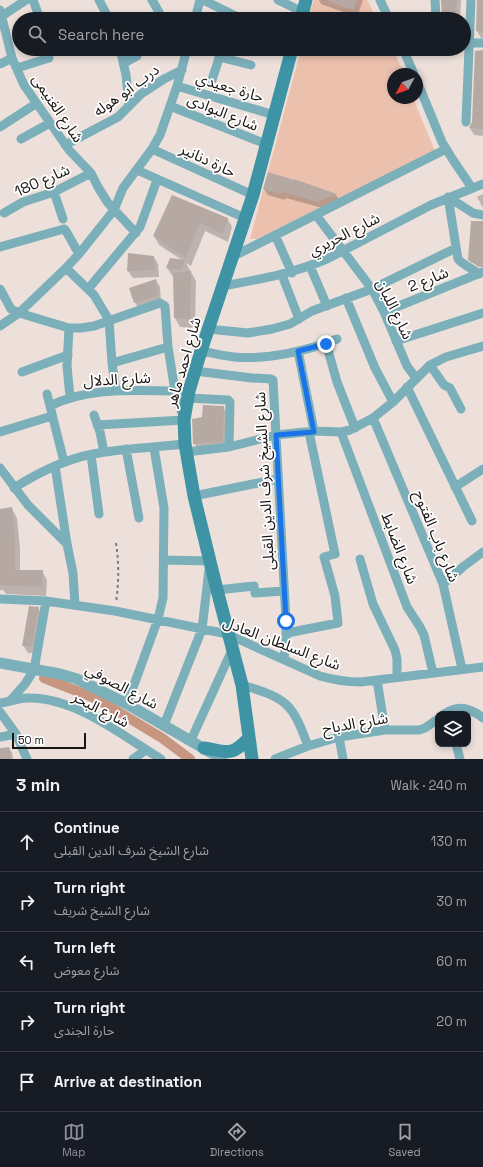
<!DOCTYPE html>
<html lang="en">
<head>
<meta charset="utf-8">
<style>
	body { margin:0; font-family:"Space Grotesk","Noto Sans Arabic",sans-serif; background:#242831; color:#f1f3f6 }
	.controls { position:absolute; right:12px; bottom:12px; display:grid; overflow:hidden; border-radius:8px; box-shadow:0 2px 6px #0003 }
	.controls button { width:36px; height:36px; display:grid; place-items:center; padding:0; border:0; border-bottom:1px solid #363941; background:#171b24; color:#f1f3f6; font:20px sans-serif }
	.compass { position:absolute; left:387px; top:68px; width:36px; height:36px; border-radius:50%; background:#171b24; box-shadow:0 2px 6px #0003; rotate:229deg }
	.scale { position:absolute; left:12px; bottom:10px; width:74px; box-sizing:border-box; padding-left:4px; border:2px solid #191513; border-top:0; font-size:11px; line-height:14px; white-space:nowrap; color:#191513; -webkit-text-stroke:3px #fff; paint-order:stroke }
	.stop { position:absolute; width:12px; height:12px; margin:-9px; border:3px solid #1a73e8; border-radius:50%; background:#fff }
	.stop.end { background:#1a73e8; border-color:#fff; box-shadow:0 1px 4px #0008 }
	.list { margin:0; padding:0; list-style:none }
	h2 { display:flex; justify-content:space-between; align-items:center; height:52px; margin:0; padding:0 16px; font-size:17px }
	h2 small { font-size:13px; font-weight:400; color:#9ea1a6 }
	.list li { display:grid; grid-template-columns:26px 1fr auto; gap:12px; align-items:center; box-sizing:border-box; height:60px; padding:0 16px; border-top:1px solid #363941 }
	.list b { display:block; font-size:15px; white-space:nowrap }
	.list p { margin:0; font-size:13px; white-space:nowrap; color:#9ea1a6 }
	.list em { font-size:13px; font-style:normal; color:#9ea1a6 }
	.icon { flex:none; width:22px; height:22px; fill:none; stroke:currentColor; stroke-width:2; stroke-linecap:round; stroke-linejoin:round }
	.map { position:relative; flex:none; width:483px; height:759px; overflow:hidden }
	.search { position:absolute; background:#171b24; box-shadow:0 2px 6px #0003; left:12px; right:12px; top:12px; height:44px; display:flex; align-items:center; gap:10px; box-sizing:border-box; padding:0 14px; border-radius:22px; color:#9ea1a6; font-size:15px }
	.sheet { height:352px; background:#171b24 }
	nav { display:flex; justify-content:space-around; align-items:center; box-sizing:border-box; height:56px; border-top:1px solid #363941; background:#171b24; font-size:11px; color:#9ea1a6 }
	nav a { display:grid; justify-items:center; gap:2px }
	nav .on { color:#8c9099 }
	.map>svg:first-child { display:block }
</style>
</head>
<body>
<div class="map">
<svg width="483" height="759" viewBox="0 0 483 759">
	<rect width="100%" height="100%" fill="#ede0da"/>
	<path fill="#ebc1ae" d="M314,0H367L377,19H308Z
		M301,49H393L404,74H393V98H413L435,151L257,239H250Z"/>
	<path fill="#0003" d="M319,0H363L357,17L321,4Z
		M442,0H461L460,19H443Z
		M477,0H483V38H481L477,31Z
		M483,51V136L474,135L470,128L473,123Z
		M295,180L336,195L340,201L322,208L286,198L285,200L268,195L264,189L295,182Z
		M483,194V208L477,197Z
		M172,196L227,218L232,227L228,242L205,231L191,266L186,263L196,281L195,328L180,327L175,318L174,278L167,268L182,260L159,245L154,236Z
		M483,222V268L472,261V264L482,270L483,273L474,267L469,259Z
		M154,257L158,264L159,277L133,278L128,271Z
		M156,280L160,287L161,303L139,310L135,302Z
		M223,407L227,413L226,448L198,450L194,443L203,418Z
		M12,509L17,518L20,548V571H42L47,580L46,596L6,594L3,590H0V510Z
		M38,608L43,615L36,653H28L23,645Z
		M9,748L12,753L13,759H0V749Z"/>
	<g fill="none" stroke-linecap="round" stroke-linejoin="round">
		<path stroke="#c69680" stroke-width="10" d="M44,678L97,699L162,738L190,759"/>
	</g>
	<path fill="#b6a9a4" d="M328,0H357L353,10L328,1Z
		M441,0H457L456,19H442Z
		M477,0H483V32L476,31Z
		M483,50V129L469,128L472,122L475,51Z
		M268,172L294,180V179L337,194L318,202L282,192L281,194L263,189Z
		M172,195L228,218L223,234L200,223L186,258L153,236Z
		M471,221H483V266L479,267L468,260Z
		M128,253L154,256L155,270L127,271Z
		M170,258L185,260L182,269H171L166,268Z
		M191,271L190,319L174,318L173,273Z
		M156,279L158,296L134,303L129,288Z
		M203,405L224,406L223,442L193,444L192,419L202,417Z
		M12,507L15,538V570H43L42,587L0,585V509Z
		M29,606L39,607L32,646H22Z
		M9,747L11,759H0V748Z"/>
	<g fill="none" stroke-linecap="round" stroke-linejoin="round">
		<path stroke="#827a76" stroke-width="2" stroke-dasharray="3 3" stroke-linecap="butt" d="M116,543C119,563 119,582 116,602"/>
		<path stroke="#7bafba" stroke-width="9" d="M33,0L40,19
			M99,0L109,19
			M152,0L163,19
			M203,0L242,19
			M278,0L303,12
			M380,0L389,19
			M435,0L436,19
			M0,10L12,58L24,85L69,150L91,173L98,187L108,203L136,233
			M2,16L26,0
			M195,19L200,0
			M469,43H483
			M120,49L126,75L129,105
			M403,49L414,74
			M219,57L251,65
			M124,63L137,56
			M0,64L12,58
			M17,68L49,58
			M212,80L222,49
			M417,81L442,142L453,160L472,188
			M177,86L274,115
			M170,106L266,144
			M466,122L471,0
			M0,127L37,103
			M21,139L50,123
			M65,145L118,117L141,94L164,79L182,70
			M152,149L253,195
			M137,170L245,218
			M54,192L63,219
			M448,197L458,259L461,262L479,274
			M448,197L473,213L483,215
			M4,213L23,202L54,192L91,173
			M316,215L372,289L384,312L407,366L416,378
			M275,235L292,273
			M0,247L64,229L66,231L79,254
			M232,257L446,149
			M310,266L327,306
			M66,268L94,295L109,320L112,363L116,391
			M282,275L299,319
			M223,286C261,279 291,274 327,259L431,205L483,184
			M0,289L11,309L19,313L69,328H81L94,326L160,303L165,306L168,347L175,391L184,420L97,425
			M88,289L140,227L157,180
			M346,298L375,368L393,402
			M384,312L483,272
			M0,326L19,313L66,268L79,254L114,210L123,188L152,149L160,135L177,86L187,49
			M69,328L67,366L70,397
			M208,329L248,333L272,329L290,324L312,311L372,289L456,248
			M396,341L483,313
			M326,343L337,382L355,428
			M201,351C212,353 223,356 234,357C267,360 307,351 337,339
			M298,351L314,431
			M112,363L168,347
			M430,365L444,385L450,388L461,409
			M195,371L252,378L271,379L273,380L286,621V639L284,659
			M22,372L68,355
			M407,387L472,521
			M47,394L64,462
			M188,398L228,400L230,402L229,447
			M50,406C90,386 138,391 181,391
			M94,415L100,432L104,452
			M373,418L443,584L462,669
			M0,432L52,416
			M341,432L407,607L420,627L424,635L433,673
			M126,449L139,518
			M186,452L229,447L276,435L314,431L341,432L350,430L373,418L393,402L430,365L446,357L483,346
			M91,455L99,514
			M55,466L67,544L73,573L75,605
			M0,468L28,505L67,544
			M455,487L483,469
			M14,488C42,470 72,456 105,452C131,448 158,447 185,444
			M194,496L278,479
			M360,559L373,604L395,650L397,659V677
			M164,560L210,561L202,629L164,725
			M443,584L464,566L483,552
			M217,590L254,586L255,593L284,591
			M0,599L46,601L115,611L227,634L320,676C334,680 346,682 361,682L483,667
			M287,633L338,623L335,596L324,557L335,554L309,432
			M377,680L385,730
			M242,685C286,698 292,702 308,746
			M10,701L25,684L34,670L46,601
			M0,703C10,702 20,697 30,698C76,698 123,736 161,759
			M127,704L158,619L163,598L164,508L154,448
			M0,712L16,734L27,759
			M444,714C458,704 471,708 483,718
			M0,737L16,734
			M339,737L343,759
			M191,740L232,650
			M456,744L460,759
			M133,759L146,750
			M275,759L308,746L339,737L385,730H419L425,728L438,719"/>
		<path stroke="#7bafba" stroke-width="11" d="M0,663L60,674L77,679L127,704L222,759"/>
		<path stroke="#3e94a5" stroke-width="13" d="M301,19L306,0
			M204,748C228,752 231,757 249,738
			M252,759L242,685L217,590L194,496L185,444L184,420L189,391L201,351L253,195L292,49"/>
	</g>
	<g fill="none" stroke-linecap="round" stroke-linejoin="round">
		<path stroke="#1a73e8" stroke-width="5" d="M286,621L276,435L314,432L298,351L326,344"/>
	</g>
	<g text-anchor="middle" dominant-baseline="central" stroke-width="3.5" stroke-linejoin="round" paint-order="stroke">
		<g font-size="15" fill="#191513" stroke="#fff">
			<text transform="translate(230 87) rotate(17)">حارة جعيدي</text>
			<text transform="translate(126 90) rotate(-36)">درب ابو هوله</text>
			<text transform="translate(58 108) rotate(56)">شارع الغنيمى</text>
			<text transform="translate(223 112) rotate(22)">شارع البوادى</text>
			<text transform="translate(208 160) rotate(25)">حارة دنانير</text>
			<text transform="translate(42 180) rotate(-24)">شارع 180</text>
			<text transform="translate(344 234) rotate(-27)">شارع الحريري</text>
			<text transform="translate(428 279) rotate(-22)">شارع 2</text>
			<text transform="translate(395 309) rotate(64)">شارع اللبان</text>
			<text transform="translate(183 362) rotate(-74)">شارع احمد ماهر</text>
			<text transform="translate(117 379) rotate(-3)">شارع الدلال</text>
			<text transform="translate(264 481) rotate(-93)">شارع الشيخ شرف الدين القبلى</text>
			<text transform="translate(437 536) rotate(68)">شارع باب الفتوح</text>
			<text transform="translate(400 548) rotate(69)">شارع الضابط</text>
			<text transform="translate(282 643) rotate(21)">شارع السلطان العادل</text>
			<text transform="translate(122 686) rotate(28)">شارع الصوفي</text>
			<text transform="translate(101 709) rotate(27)">شارع البحر</text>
			<text transform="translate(355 723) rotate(-10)">شارع الدباح</text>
		</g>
	</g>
</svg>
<div class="controls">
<button><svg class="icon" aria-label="layers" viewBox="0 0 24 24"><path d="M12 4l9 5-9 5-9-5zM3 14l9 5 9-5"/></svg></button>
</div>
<svg class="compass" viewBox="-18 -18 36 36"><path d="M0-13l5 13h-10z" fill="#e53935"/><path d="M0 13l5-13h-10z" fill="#9ea1a6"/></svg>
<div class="scale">50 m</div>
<div class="stop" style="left:286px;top:621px"></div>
<div class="stop end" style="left:326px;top:344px"></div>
<div class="search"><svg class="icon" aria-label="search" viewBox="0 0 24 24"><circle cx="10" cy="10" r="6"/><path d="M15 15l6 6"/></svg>Search here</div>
</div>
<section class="sheet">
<h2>3 min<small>Walk · 240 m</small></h2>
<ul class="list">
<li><svg class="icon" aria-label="ahead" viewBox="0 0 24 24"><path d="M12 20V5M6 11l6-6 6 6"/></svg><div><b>Continue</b><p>شارع الشيخ شرف الدين القبلى</p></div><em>130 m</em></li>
<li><svg class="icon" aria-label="right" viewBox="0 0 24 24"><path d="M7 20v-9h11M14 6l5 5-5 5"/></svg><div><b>Turn right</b><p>شارع الشيخ شريف</p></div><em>30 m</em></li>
<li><svg class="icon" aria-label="left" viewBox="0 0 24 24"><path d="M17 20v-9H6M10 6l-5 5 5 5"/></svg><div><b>Turn left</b><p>شارع معوض</p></div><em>60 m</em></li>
<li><svg class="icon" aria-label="right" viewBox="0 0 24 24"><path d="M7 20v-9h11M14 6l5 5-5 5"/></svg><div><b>Turn right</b><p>حارة الجندى</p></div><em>20 m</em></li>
<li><svg class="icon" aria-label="arrive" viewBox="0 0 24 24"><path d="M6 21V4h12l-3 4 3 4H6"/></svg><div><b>Arrive at destination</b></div></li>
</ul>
</section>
<nav>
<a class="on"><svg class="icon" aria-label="map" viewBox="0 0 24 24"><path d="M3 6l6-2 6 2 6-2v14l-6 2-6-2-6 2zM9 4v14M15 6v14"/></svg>Map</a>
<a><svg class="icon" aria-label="directions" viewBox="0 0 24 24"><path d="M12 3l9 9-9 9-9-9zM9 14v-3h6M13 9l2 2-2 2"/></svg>Directions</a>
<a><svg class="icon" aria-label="saved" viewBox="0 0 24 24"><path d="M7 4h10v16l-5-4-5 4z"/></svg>Saved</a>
</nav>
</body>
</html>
